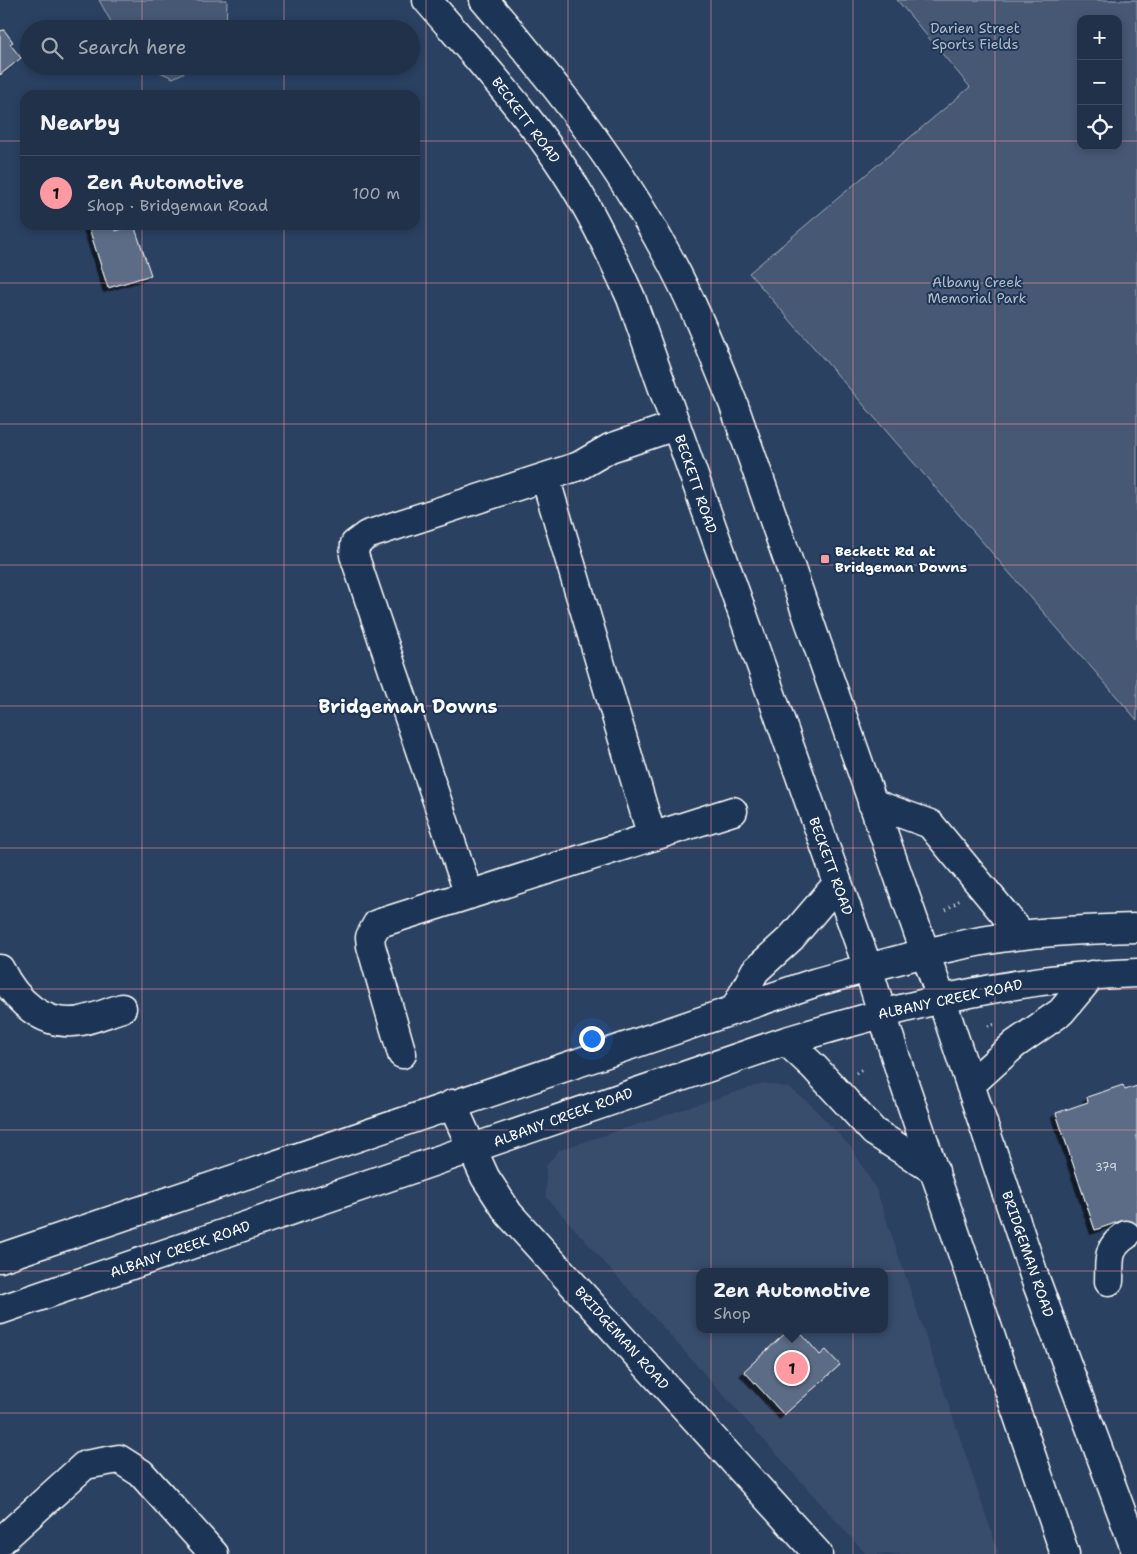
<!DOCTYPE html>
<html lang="en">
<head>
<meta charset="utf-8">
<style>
	body { margin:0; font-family:"Shantell Sans",sans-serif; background:#283950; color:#f1f3f6 }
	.controls { position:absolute; right:15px; top:15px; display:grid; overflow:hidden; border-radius:10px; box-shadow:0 2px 8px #0003 }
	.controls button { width:45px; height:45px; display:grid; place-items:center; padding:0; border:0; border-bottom:1px solid #3d4c61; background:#203149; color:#f1f3f6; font:25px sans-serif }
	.you { position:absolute; left:591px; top:1038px; width:18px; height:18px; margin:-12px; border:4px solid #fff; border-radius:50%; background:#1a73e8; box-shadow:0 0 0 8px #1a73e833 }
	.badge { display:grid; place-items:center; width:32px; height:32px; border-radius:50%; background:#ff9aa2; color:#111; font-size:16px; font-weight:700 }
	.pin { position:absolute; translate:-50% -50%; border:2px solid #fff; box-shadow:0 1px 5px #0006 }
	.popup { position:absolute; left:696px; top:1268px; width:192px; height:65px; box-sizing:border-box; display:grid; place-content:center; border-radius:10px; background:#203149; filter:drop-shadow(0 1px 4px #0005); font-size:16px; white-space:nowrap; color:#a2a9b4 }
	.popup b { font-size:19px; color:#f1f3f6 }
	.popup::after { content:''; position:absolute; left:50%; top:100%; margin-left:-10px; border:10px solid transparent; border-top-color:#203149 }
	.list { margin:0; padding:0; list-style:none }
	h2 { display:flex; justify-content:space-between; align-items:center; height:65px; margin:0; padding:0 20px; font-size:21px }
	h2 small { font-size:16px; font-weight:400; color:#a2a9b4 }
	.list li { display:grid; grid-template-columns:32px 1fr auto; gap:15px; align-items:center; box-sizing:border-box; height:75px; padding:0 20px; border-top:1px solid #3d4c61 }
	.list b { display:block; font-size:19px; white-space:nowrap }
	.list p { margin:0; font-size:16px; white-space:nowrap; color:#a2a9b4 }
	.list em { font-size:16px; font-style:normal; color:#a2a9b4 }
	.icon { flex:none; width:28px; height:28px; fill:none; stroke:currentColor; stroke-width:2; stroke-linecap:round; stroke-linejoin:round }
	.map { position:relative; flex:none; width:1137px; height:1554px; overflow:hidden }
	.search { position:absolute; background:#203149; box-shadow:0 2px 8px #0003; left:20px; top:20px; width:400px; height:55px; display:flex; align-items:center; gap:12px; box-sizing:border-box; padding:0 18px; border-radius:28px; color:#a2a9b4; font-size:19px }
	.panel { position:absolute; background:#203149; box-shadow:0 2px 8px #0003; left:20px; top:90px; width:400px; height:140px; border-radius:15px }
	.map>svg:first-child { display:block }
</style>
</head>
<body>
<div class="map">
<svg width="1137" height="1554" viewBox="0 0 1137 1554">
	<defs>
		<filter id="shadow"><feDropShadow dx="-4.5" dy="4.5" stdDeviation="0" flood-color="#0009"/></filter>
	</defs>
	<rect width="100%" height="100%" fill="#2a4161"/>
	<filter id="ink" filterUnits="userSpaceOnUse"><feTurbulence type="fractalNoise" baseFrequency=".02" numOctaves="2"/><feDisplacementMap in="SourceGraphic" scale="10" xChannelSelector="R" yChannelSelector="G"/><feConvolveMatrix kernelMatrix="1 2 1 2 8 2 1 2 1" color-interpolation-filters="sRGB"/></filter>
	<g filter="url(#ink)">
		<path fill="#394e6c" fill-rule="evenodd" d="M764,1083L789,1088L808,1102L851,1147L876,1189L999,1554H866L546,1197V1166L559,1150ZM700,1272H884V1329H700Z"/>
		<path fill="#465975" stroke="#a2acba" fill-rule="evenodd" d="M99,0H227L226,29H115Z
			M897,0H1137V720L749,273L970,87ZM1081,19H1118V146H1081Z
			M147,66H197L173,78Z"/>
		<path fill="#5b6c86" stroke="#fff" filter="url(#shadow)" d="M4,30L13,42L10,44L21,58L0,75V31Z
			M88,225H114L116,231L134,225L151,275L108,288Z
			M1123,1085L1125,1090L1137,1086V1246L1130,1248L1121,1221L1095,1230L1056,1113L1088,1102L1087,1097Z
			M790,1329H797L820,1355L826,1350L840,1365L784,1415L744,1371Z"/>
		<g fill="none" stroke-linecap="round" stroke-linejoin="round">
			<defs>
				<path id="minor" d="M545,477L652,837
					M469,895L354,555L355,544L367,535L579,466L610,448L675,426
					M0,969C15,1000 43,1028 81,1021C95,1018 109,1012 122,1008
					M402,1054L371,946L370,937L377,924L733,811
					M452,1104L485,1177L509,1214L818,1554
					M1109,1281C1110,1259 1106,1249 1126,1235
					M0,1542L85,1465L119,1459L141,1473L214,1554"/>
				<path id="major" d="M427,0C483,65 544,130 586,206C603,236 617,267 631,298L868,968L900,1071L1065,1554
					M484,0C551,78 616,160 665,251C692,299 712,351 733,403L941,998L1036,1281L1137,1554
					M872,803L930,824L1022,935
					M735,1009L755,971L791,938L837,884
					M786,1041L814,1067L874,1132L935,1171
					M970,1085L1015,1044L1061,1012L1092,975
					M0,1258L814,983C883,964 952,943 1023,935C1061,930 1099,929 1137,928
					M0,1310L786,1041C904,1006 1012,977 1137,973"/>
			</defs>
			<use href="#minor" stroke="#fff" stroke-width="31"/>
			<use href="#major" stroke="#fff" stroke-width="31"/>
			<path stroke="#fff" stroke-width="3" stroke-dasharray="1 4" stroke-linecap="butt" d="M946,910L960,900
				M988,1026L996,1024
				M856,1073L864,1068"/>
			<use href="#minor" stroke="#1d3557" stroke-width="28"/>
			<use href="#major" stroke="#1d3557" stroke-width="28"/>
		</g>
	</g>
	<path fill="none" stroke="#ff9aa2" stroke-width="1" stroke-opacity="0.55" d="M142,0V29M284,0V29M426,0V1554M568,0V1554M711,0V1554M853,0V1554M995,0V1554M142,66V95M284,66V95M0,141H25M415,141H1081M1118,141H1137M142,225V1554M284,225V1554M0,283H1137M0,424H1137M0,565H1137M0,706H1137M0,848H1137M0,989H1137M0,1130H1137M0,1271H1137M0,1413H1137"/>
	<rect fill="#ff9aa2" stroke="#1d3557" stroke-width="2" x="820" y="554" width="10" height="10" rx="2.5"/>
	<g text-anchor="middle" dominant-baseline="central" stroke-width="4" stroke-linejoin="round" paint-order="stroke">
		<g font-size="11" fill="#d6dae1">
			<text x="1106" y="1167">379</text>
		</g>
		<g font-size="14" fill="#b5bdc8" stroke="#1d3557">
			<text x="975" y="28">Darien Street<tspan x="975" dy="16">Sports Fields</tspan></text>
			<text x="977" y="282">Albany Creek<tspan x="977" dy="16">Memorial Park</tspan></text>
		</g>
		<g font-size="14" fill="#fff" stroke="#1d3557">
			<text transform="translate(526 120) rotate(53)">BECKETT ROAD</text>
			<text transform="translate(696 484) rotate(71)">BECKETT ROAD</text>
			<text transform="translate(831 866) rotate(70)">BECKETT ROAD</text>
			<text transform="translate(950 999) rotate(-12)">ALBANY CREEK ROAD</text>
			<text transform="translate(563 1117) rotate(-20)">ALBANY CREEK ROAD</text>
			<text transform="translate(180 1249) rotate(-19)">ALBANY CREEK ROAD</text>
			<text transform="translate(1028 1254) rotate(71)">BRIDGEMAN ROAD</text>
			<text transform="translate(622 1338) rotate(48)">BRIDGEMAN ROAD</text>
		</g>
		<g font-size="14" font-weight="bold" fill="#fff" stroke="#1d3557" text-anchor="start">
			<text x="835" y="551">Beckett Rd at<tspan x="835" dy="16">Bridgeman Downs</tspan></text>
		</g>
		<g font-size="19" font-weight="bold" fill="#fff" stroke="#1d3557">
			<text x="408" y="706">Bridgeman Downs</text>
		</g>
	</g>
</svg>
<div class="controls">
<button>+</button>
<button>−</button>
<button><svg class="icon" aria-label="locate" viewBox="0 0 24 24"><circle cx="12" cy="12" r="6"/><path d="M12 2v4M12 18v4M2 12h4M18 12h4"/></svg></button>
</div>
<div class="you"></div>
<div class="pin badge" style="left:792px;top:1368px">1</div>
<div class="popup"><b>Zen Automotive</b>Shop</div>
<div class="search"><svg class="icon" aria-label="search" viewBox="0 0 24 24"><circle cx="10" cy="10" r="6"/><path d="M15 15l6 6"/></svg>Search here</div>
<section class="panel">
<h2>Nearby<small></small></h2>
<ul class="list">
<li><span class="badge">1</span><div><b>Zen Automotive</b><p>Shop · Bridgeman Road</p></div><em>100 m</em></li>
</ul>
</section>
</div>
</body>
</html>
